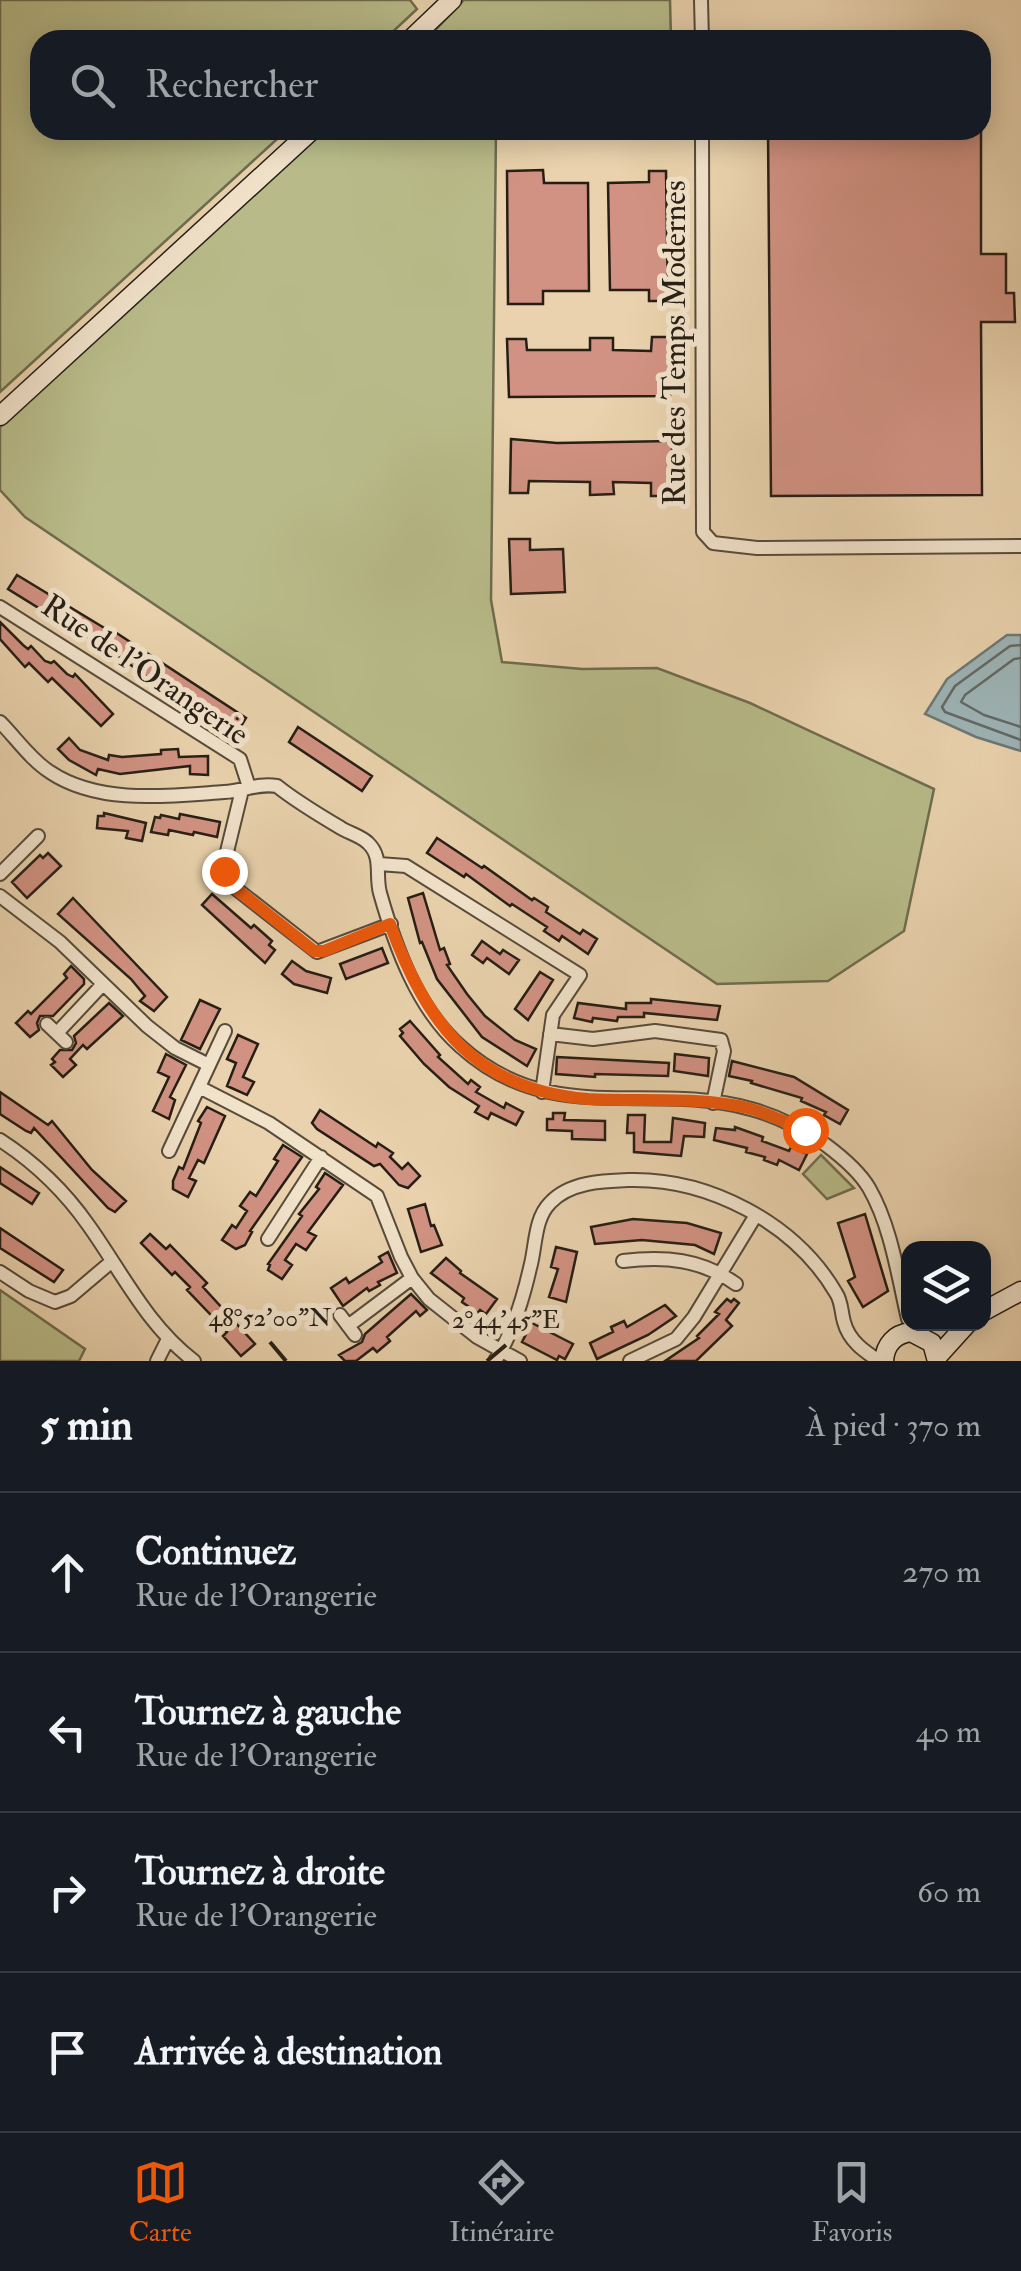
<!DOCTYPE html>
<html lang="fr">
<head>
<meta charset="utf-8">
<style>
	body { margin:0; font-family:"IM FELL Double Pica",serif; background:#242831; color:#f1f3f6 }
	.controls { position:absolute; right:30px; bottom:30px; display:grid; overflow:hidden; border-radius:20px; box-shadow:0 5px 25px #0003 }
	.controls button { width:90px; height:90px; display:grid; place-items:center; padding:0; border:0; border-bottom:2px solid #363941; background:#171b24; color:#f1f3f6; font:50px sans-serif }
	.stop { position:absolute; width:30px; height:30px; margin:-22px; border:8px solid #ea580c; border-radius:50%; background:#fff }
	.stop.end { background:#ea580c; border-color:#fff; box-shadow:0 2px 10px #0008 }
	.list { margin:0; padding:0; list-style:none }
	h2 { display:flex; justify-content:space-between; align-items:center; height:130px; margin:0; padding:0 40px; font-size:42px }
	h2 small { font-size:32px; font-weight:400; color:#9ea1a6 }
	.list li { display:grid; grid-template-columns:65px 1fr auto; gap:30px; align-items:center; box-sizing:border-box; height:160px; padding:0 40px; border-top:2px solid #363941 }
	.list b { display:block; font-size:38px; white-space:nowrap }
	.list p { margin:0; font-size:32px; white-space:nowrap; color:#9ea1a6 }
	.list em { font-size:32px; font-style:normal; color:#9ea1a6 }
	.icon { flex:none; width:55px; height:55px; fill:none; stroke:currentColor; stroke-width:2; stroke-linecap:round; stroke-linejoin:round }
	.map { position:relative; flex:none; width:1021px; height:1361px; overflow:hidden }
	.search { position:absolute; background:#171b24; box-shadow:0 5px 25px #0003; left:30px; right:30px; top:30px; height:110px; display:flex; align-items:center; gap:25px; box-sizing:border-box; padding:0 35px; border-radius:30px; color:#9ea1a6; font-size:38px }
	.sheet { height:770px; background:#171b24 }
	nav { display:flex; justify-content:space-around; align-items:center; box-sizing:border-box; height:140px; border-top:2px solid #363941; background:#171b24; font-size:28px; color:#9ea1a6 }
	nav a { display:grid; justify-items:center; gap:5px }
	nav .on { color:#ea580c }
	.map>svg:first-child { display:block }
</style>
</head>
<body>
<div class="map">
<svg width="1021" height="1361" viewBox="0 0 1021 1361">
	<rect width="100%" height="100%" fill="#e9d2ad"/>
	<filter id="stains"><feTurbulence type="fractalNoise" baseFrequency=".002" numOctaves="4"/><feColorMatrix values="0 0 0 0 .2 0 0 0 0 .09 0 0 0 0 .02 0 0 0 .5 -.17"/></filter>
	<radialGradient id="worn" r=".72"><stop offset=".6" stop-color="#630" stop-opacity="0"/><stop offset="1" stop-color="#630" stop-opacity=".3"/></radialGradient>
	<path fill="#b8bb89" stroke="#6f6c4f" stroke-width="2.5" d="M0,0H410L417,9L384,40H40V130H287L0,392Z
		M464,0H670L671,40H426Z
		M324,130H496L491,600L502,662L582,669L657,668L750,703L934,789L904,931L828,981L717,984L25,517L0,490V427Z
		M821,1155L854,1188L827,1199L803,1174Z
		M0,1290L85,1349L79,1361H0Z"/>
	<path fill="#9db4b6" stroke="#6d7876" stroke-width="2.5" d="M1007,635H1021V751L976,737L925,714L947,679Z"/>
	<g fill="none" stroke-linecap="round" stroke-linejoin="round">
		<path stroke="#626966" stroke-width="2.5" d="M1021,645L1010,646L955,686L942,707L945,712L1021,740
			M1021,658L1014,659L965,695L961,702L984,715L1021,727"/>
	</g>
	<path fill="#d29283" stroke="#261e15" stroke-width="2.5" d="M768,130H981V254H1006V293H1014L1015,322H981L982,495L771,496Z
		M543,170L544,183H588L589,291H543V304H508L507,171Z
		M649,171H666L668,301H649V290H610L608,183L649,182Z
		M652,337H671L670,396L509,397L507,339H526L527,350H590V338H613V350L651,351Z
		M511,439L557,443L672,441V496H651V483L613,482L614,494L590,495V482L529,481L528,493H510Z
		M509,539H530V550L563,549L565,592L511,594Z
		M17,575L111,632L112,630L246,718L237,733L204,709L201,713L191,707L194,703L177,691L173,696L94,638L92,641L8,589Z
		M0,622L23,645L28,649L31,646L45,661L51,663L54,661L67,674L73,677L75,674L113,714L101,726L52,678L48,682L29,663L25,667L0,639Z
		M298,727L372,776L362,791L289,742Z
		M69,738L80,750L108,760L109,755L122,757L161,754V750L178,749L179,757L208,756V775L190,774V766L120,774L98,769L96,775L69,760L58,749Z
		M104,813L146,823L142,841L126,838L128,831L97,828L98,816H104Z
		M180,814L220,822L217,837L194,832L193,835L169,830L168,835L151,832L155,817L160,818L161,815L179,819Z
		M437,838L482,868L484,866L532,900L534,898L548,907L546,912L580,934L583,930L597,939L588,954L562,936L559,941L544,931L547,927L512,904L510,906L466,874L464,877L427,853Z
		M48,853L61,866L27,898L12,882L40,855L43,858Z
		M423,893L440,950L444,948L450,964L447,965L467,994L485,1016L515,1040L536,1049L527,1066L482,1037L437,979L422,942L420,943L408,898Z
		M212,894L251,928L254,925L272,941L269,945L275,950L265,963L202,905Z
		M73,898L167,997L154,1011L140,1001L145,996L131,979L58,914Z
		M482,941L500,954L503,950L519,960L509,974L487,958L483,963L472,955Z
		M382,948L388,963L346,979L340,964Z
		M292,961L306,971L331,978L327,993L294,984L282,974Z
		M71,966L84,979V984L53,1016H40L37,1023L39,1030L30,1037L16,1023L28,1011L31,1014L67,978L64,974Z
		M540,972L553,980L528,1020L515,1009Z
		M651,999L720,1006L717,1020L644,1013V1017H618L617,1021L593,1018L592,1022L574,1018L578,1003L626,1009V1003H651Z
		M200,1000L220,1009L200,1049L181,1040Z
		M109,1003L123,1016L87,1049L83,1045L70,1059L76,1065L63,1077L51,1065L55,1062L52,1059L60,1050H72L76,1043L74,1036Z
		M410,1021L440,1055L438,1057L468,1084L471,1080L480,1087L476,1092L504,1108L506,1103L523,1112L516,1125L491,1113L488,1119L475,1112L479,1106L449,1087L424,1064L400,1036L403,1033L400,1029Z
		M238,1035L258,1044L243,1077L254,1082L247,1095L227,1086L236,1063L227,1059Z
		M166,1054L186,1065L170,1097L175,1100L169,1119L153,1111L169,1077L158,1072Z
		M675,1054L709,1058L708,1076L674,1071Z
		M557,1057L669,1063L668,1076L595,1074V1077L556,1074Z
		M732,1061L794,1077L848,1110L840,1124L824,1115L826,1112L801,1101L802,1098L751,1083L752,1081L729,1076Z
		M0,1092L48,1125L52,1121L92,1170L126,1201L115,1212L108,1208L34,1128L31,1133L26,1131L0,1114Z
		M207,1107L225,1116L204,1163L198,1160L189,1178L196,1181L188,1197L173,1189V1181L179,1167L183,1169L201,1123L198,1121Z
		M320,1110L376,1147L378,1143L393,1153L390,1157L402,1169L408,1163L420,1176L408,1188L399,1185L380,1164L374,1166L317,1129L312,1123Z
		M553,1113H565L564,1120L605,1121V1140L572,1139V1131L547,1130V1119H553Z
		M628,1115H645L644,1142H671L673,1118L705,1123L704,1137L684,1136L681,1156L634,1152V1133H627Z
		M735,1127L763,1137L762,1141L789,1151L791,1147L807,1154L799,1170L779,1160L777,1165L764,1160L765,1157L746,1152L747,1148L714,1140L716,1128L735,1130Z
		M283,1145L302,1157L250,1231L252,1232L245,1245L236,1249L222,1240L232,1225L236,1228L247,1211L240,1206L250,1192L256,1196L278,1161L274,1159Z
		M0,1167L39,1193L32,1204L0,1183Z
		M325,1173L343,1185L308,1232L316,1236L306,1250L296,1244L285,1260L292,1265L282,1279L268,1270L270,1265L268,1264L302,1216L299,1214L319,1189L316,1187Z
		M425,1204L431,1226L434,1225L442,1245L421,1252L408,1209Z
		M865,1214L888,1291L863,1307L848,1281L855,1277L838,1223Z
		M633,1219L687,1223L721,1233L714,1254L695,1245L642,1240L595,1244L591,1227Z
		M0,1228L63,1270L54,1282L0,1248Z
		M150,1234L166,1249L170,1245L207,1283L203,1287L255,1344L241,1356L223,1336L227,1332L187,1290L190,1287L175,1272L172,1275L141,1243Z
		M556,1247L577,1252L566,1302L549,1297L558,1269L551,1267Z
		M388,1252L397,1273L378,1282L380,1285L369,1291L367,1288L343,1306L331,1288L346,1278L349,1283L382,1262L379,1257Z
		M446,1258L461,1271L460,1273L497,1299L486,1314L480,1310L478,1313L462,1302L464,1298L431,1273Z
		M411,1294L427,1310L420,1316L416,1311L387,1337L390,1341L377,1352L373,1348L356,1361H345L339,1355L362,1342L365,1334Z
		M727,1299L731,1302L734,1299L739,1303L726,1320L732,1326L696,1361H665L699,1338L697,1336L719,1314L715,1312Z
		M665,1305L676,1316L648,1335L597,1359L590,1343L613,1332L611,1327L624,1321L627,1327Z
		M532,1323L573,1344L565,1359L559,1356L557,1360L522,1342Z"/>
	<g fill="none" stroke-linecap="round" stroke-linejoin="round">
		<defs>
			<path id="street" d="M701,0L702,40
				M702,130L703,532L713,543L757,548L1021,546
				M0,607L240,759L249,787
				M0,722C16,738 31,760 50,772C99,805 168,796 224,792C244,791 257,783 277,786C297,802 319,815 341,828C349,833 361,836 368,843C383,857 375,875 380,893C395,946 417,1008 460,1046C551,1129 648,1080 751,1109C777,1116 804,1130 826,1145C842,1157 859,1171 869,1188C891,1226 898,1276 908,1319
				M242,790L223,868L230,884L317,952L391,924
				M379,864L406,866L580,975L553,1015L542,1092
				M0,874L38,836
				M0,896L60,942L147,1026L175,1048L209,1065
				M47,1024L66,1042
				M57,1033L103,984
				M550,1034L593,1039L655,1031L721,1040L724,1051L713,1103
				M199,1087L269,1123L377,1196L401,1257L412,1278L429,1299L477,1337L520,1361
				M0,1140C34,1162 66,1193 89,1226C123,1274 147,1325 194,1361
				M169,1151L225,1031
				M268,1239L321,1157
				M623,1261C665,1256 701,1259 736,1284
				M0,1272L29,1291L55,1302L71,1296L111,1262
				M340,1315L355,1335
				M348,1326L412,1278
				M157,1361L167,1341
				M495,1361C512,1334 523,1299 530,1268C536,1247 534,1219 550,1203C569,1182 602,1181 629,1180C709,1178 795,1223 836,1293C842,1302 841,1312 844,1322C849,1341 864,1351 879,1361
				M630,1361L676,1339L694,1317L756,1215"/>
			<path id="secondary" d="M410,40L452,0
				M0,416L312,130
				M984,1311L1021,1291
				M938,1356L967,1324
				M884,1361C885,1344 895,1334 911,1332L932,1343L937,1361"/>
		</defs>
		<use href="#street" stroke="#574b3b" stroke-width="16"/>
		<use href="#secondary" stroke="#261e15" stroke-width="21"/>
		<use href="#street" stroke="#f1e2ca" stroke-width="12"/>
		<use href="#secondary" stroke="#f1e2ca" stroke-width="18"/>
	</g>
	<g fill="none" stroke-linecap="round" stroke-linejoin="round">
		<path stroke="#ea580c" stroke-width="12" d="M224,871L230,884L314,951H324L390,924C426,1023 475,1090 588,1099C641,1102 696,1096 748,1108C767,1113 787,1123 805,1130"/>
	</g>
	<path fill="none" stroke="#261e15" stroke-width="4" d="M270,1342L286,1361M487,1361L506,1345"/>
	<g text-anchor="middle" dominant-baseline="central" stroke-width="10" stroke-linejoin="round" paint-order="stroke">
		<g font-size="32" fill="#261e15" stroke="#f1e2ca">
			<text transform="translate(675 343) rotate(-90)">Rue des Temps Modernes</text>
			<text transform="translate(145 670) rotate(34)">Rue de l'Orangerie</text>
		</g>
	</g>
	<g font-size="25" text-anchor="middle" fill="#261e15" stroke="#f1e2ca" stroke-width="10" stroke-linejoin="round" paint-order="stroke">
		<text x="270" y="1326">48°52'00"N</text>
		<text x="506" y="1328">2°44'45"E</text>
	</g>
	<rect width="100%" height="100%" filter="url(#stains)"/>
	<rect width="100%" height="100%" fill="url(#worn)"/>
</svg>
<div class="controls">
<button><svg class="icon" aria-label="layers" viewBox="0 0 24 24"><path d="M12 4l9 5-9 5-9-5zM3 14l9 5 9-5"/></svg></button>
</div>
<div class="stop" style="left:805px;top:1130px"></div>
<div class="stop end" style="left:224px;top:871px"></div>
<div class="search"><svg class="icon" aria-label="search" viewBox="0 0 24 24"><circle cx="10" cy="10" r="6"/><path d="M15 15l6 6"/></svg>Rechercher</div>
</div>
<section class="sheet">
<h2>5 min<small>À pied · 370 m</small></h2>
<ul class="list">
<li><svg class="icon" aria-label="ahead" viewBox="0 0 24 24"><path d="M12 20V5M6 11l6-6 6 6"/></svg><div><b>Continuez</b><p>Rue de l'Orangerie</p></div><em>270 m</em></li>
<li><svg class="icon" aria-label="left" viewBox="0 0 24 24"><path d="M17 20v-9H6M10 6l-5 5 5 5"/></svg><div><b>Tournez à gauche</b><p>Rue de l'Orangerie</p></div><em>40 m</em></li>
<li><svg class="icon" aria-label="right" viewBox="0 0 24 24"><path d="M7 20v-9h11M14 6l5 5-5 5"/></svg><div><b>Tournez à droite</b><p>Rue de l'Orangerie</p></div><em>60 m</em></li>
<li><svg class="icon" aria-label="arrive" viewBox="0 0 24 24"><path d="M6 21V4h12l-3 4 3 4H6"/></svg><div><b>Arrivée à destination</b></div></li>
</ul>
</section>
<nav>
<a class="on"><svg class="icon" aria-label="map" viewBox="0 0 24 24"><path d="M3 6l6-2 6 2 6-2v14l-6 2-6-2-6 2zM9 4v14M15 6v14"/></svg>Carte</a>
<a><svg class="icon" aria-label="directions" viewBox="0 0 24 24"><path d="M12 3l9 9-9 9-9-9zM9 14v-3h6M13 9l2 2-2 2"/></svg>Itinéraire</a>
<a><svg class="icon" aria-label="saved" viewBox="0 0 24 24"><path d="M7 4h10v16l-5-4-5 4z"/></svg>Favoris</a>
</nav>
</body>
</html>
